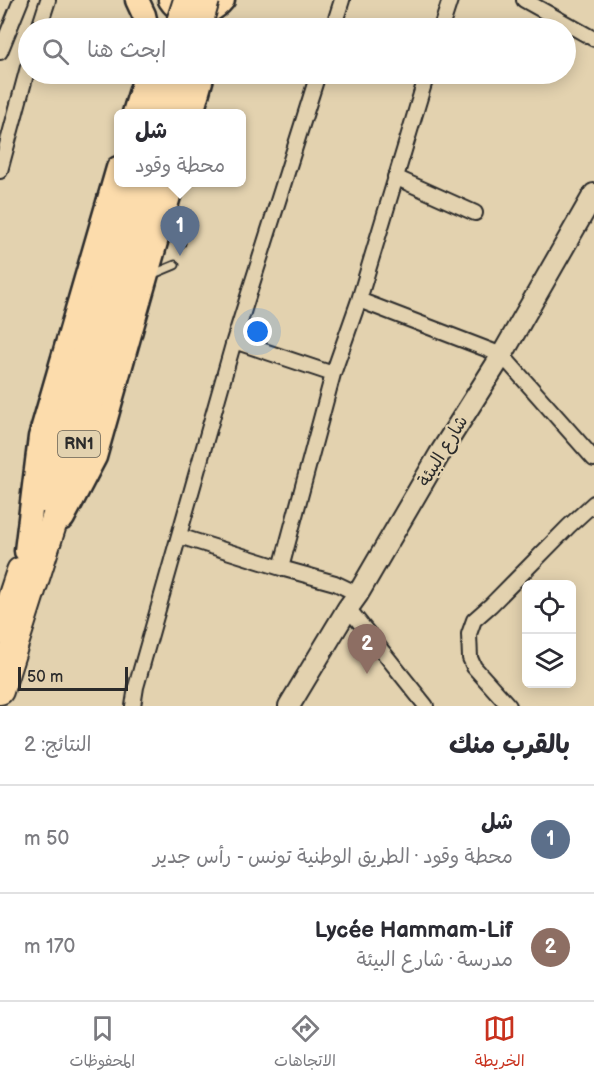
<!DOCTYPE html>
<html lang="ar">
<head>
<meta charset="utf-8">
<style>
	body { margin:0; font-family:"Balsamiq Sans","Playpen Sans Arabic",sans-serif; background:#f2f2f3; color:#2b2b33; direction:rtl }
	.controls { position:absolute; right:18px; bottom:18px; display:grid; overflow:hidden; border-radius:9px; box-shadow:0 3px 15px #0003 }
	.controls button { width:54px; height:54px; display:grid; place-items:center; padding:0; border:0; border-bottom:2px solid #e1e1e2; background:#fff; color:#2b2b33; font:30px sans-serif }
	.scale { position:absolute; left:18px; bottom:15px; width:110px; box-sizing:border-box; padding-left:6px; border:3px solid #2b2b2b; border-top:0; font-size:16px; line-height:21px; white-space:nowrap; color:#2b2b2b; -webkit-text-stroke:4px #e3d2af; paint-order:stroke }
	.you { position:absolute; left:258px; top:332px; width:21px; height:21px; margin:-15px; border:4px solid #fff; border-radius:50%; background:#1a73e8; box-shadow:0 0 0 9px #1a73e833 }
	.badge { display:grid; place-items:center; width:39px; height:39px; border-radius:50%; background:#c8321e; color:#fff; font-size:20px; font-weight:700 }
	.pin { position:absolute; translate:-50% -50px; filter:drop-shadow(0 2px 3px #0008) }
	.pin::after { content:''; position:absolute; top:32px; width:21px; height:18px; background:inherit; clip-path:polygon(0 0,100% 0,50% 100%) }
	.popup { position:absolute; left:114px; top:109px; width:132px; height:78px; box-sizing:border-box; display:grid; place-content:center; border-radius:9px; background:#fff; filter:drop-shadow(0 2px 4px #0005); font-size:20px; white-space:nowrap; color:#7c7c81 }
	.popup b { font-size:22px; color:#2b2b33 }
	.popup::after { content:''; position:absolute; left:50%; top:100%; margin-left:-12px; border:12px solid transparent; border-top-color:#fff }
	.list { margin:0; padding:0; list-style:none }
	h2 { display:flex; justify-content:space-between; align-items:center; height:78px; margin:0; padding:0 24px; font-size:26px }
	h2 small { font-size:20px; font-weight:400; color:#7c7c81 }
	.list li { display:grid; grid-template-columns:39px 1fr auto; gap:18px; align-items:center; box-sizing:border-box; height:108px; padding:0 24px; border-top:2px solid #e1e1e2 }
	.list b { display:block; font-size:22px; white-space:nowrap }
	.list p { margin:0; font-size:20px; white-space:nowrap; color:#7c7c81 }
	.list em { font-size:20px; font-style:normal; color:#7c7c81 }
	.icon { flex:none; width:33px; height:33px; fill:none; stroke:currentColor; stroke-width:2; stroke-linecap:round; stroke-linejoin:round }
	.map { position:relative; flex:none; width:594px; height:706px; overflow:hidden; direction:ltr }
	.search { position:absolute; background:#fff; box-shadow:0 3px 15px #0003; left:18px; right:18px; top:18px; height:66px; display:flex; align-items:center; gap:15px; box-sizing:border-box; padding:0 21px; border-radius:33px; color:#7c7c81; font-size:22px }
	.sheet { height:294px; background:#fff }
	nav { display:flex; justify-content:space-around; align-items:center; box-sizing:border-box; height:84px; border-top:2px solid #e1e1e2; background:#fff; font-size:16px; color:#7c7c81 }
	nav a { display:grid; justify-items:center; gap:3px }
	nav .on { color:#c8321e }
	.map>svg:first-child { display:block }
</style>
</head>
<body>
<div class="map">
<svg width="594" height="706" viewBox="0 0 594 706">
	<rect width="100%" height="100%" fill="#e3d2af"/>
	<filter id="ink" filterUnits="userSpaceOnUse"><feTurbulence type="fractalNoise" baseFrequency=".0167" numOctaves="2"/><feDisplacementMap in="SourceGraphic" scale="12" xChannelSelector="R" yChannelSelector="G"/><feConvolveMatrix kernelMatrix="1 2 1 2 8 2 1 2 1" color-interpolation-filters="sRGB"/></filter>
	<g filter="url(#ink)">
		<g fill="none" stroke-linecap="round" stroke-linejoin="round">
			<defs>
				<path id="lane" d="M166,224L181,243
					M151,275L175,265"/>
				<path id="street" d="M524,0L594,39
					M39,28L48,0
					M333,28L342,0
					M441,28L450,0
					M0,52L21,0
					M0,171L28,67
					M395,177L475,213
					M359,300L502,355L594,459
					M234,341L333,374
					M179,536L281,568L335,583L358,594
					M281,568L333,374L359,300L427,74
					M348,608L426,706
					M133,706L136,687L234,341L318,74
					M509,706L474,667L470,658L469,634L474,620L491,605L569,526L594,503"/>
				<path id="secondary" d="M289,706L348,608L358,594L439,455L502,355L594,194"/>
				<path id="primary" d="M137,0L144,15L147,28
					M170,0C183,20 209,17 223,0
					M134,113L146,74
					M192,113L203,74
					M63,518L95,457L173,182
					M26,551L40,437L118,168"/>
				<path id="highway" d="M153,113L165,74
					M173,113L184,74
					M42,499L60,443L134,182
					M0,631L20,571
					M0,691L78,446L153,182"/>
			</defs>
			<use href="#lane" stroke="#2b2b2b" stroke-width="11"/>
			<use href="#street" stroke="#2b2b2b" stroke-width="18"/>
			<use href="#secondary" stroke="#2b2b2b" stroke-width="24"/>
			<use href="#primary" stroke="#2b2b2b" stroke-width="27"/>
			<use href="#highway" stroke="#2b2b2b" stroke-width="30"/>
			<use href="#lane" stroke="#e3d2af" stroke-width="7"/>
			<use href="#street" stroke="#e3d2af" stroke-width="14"/>
			<use href="#secondary" stroke="#e3d2af" stroke-width="20"/>
			<use href="#primary" stroke="#fcdcac" stroke-width="22"/>
			<use href="#highway" stroke="#fcdcac" stroke-width="26"/>
			<defs>
				<path id="highway-bridge" d="M178,28L187,0
					M198,28L206,0"/>
			</defs>
			<use href="#highway-bridge" stroke="#2b2b2b" stroke-width="30" stroke-linecap="butt"/>
			<use href="#highway-bridge" stroke="#fcdcac" stroke-width="26"/>
		</g>
	</g>
	<g text-anchor="middle" dominant-baseline="central" stroke-width="4.5" stroke-linejoin="round" paint-order="stroke">
		<rect fill="#e3d2af" stroke="#625d53" stroke-width="1.5" x="58" y="431" width="42" height="26" rx="4.5"/>
		<g font-size="16" font-weight="bold" fill="#2b2b2b">
			<text x="79" y="444">RN1</text>
		</g>
		<g font-size="18" fill="#2b2b2b" stroke="#e3d2af">
			<text transform="translate(443 451) rotate(-59)">شارع البيئة</text>
		</g>
	</g>
</svg>
<div class="controls">
<button><svg class="icon" aria-label="locate" viewBox="0 0 24 24"><circle cx="12" cy="12" r="6"/><path d="M12 2v4M12 18v4M2 12h4M18 12h4"/></svg></button>
<button><svg class="icon" aria-label="layers" viewBox="0 0 24 24"><path d="M12 4l9 5-9 5-9-5zM3 14l9 5 9-5"/></svg></button>
</div>
<div class="scale">50 m</div>
<div class="you"></div>
<div class="pin badge" style="left:180px;top:256px;background:#5c6f8a">1</div>
<div class="popup"><b>شل</b>محطة وقود</div>
<div class="pin badge" style="left:367px;top:674px;background:#8d6e63">2</div>
<div class="search"><svg class="icon" aria-label="search" viewBox="0 0 24 24"><circle cx="10" cy="10" r="6"/><path d="M15 15l6 6"/></svg>ابحث هنا</div>
</div>
<section class="sheet">
<h2>بالقرب منك<small>النتائج: 2</small></h2>
<ul class="list">
<li><span class="badge" style="background:#5c6f8a">1</span><div><b>شل</b><p>محطة وقود · الطريق الوطنية تونس - رأس جدير</p></div><em>50 m</em></li>
<li><span class="badge" style="background:#8d6e63">2</span><div><b>Lycée Hammam-Lif</b><p>مدرسة · شارع البيئة</p></div><em>170 m</em></li>
</ul>
</section>
<nav>
<a class="on"><svg class="icon" aria-label="map" viewBox="0 0 24 24"><path d="M3 6l6-2 6 2 6-2v14l-6 2-6-2-6 2zM9 4v14M15 6v14"/></svg>الخريطة</a>
<a><svg class="icon" aria-label="directions" viewBox="0 0 24 24"><path d="M12 3l9 9-9 9-9-9zM9 14v-3h6M13 9l2 2-2 2"/></svg>الاتجاهات</a>
<a><svg class="icon" aria-label="saved" viewBox="0 0 24 24"><path d="M7 4h10v16l-5-4-5 4z"/></svg>المحفوظات</a>
</nav>
</body>
</html>
